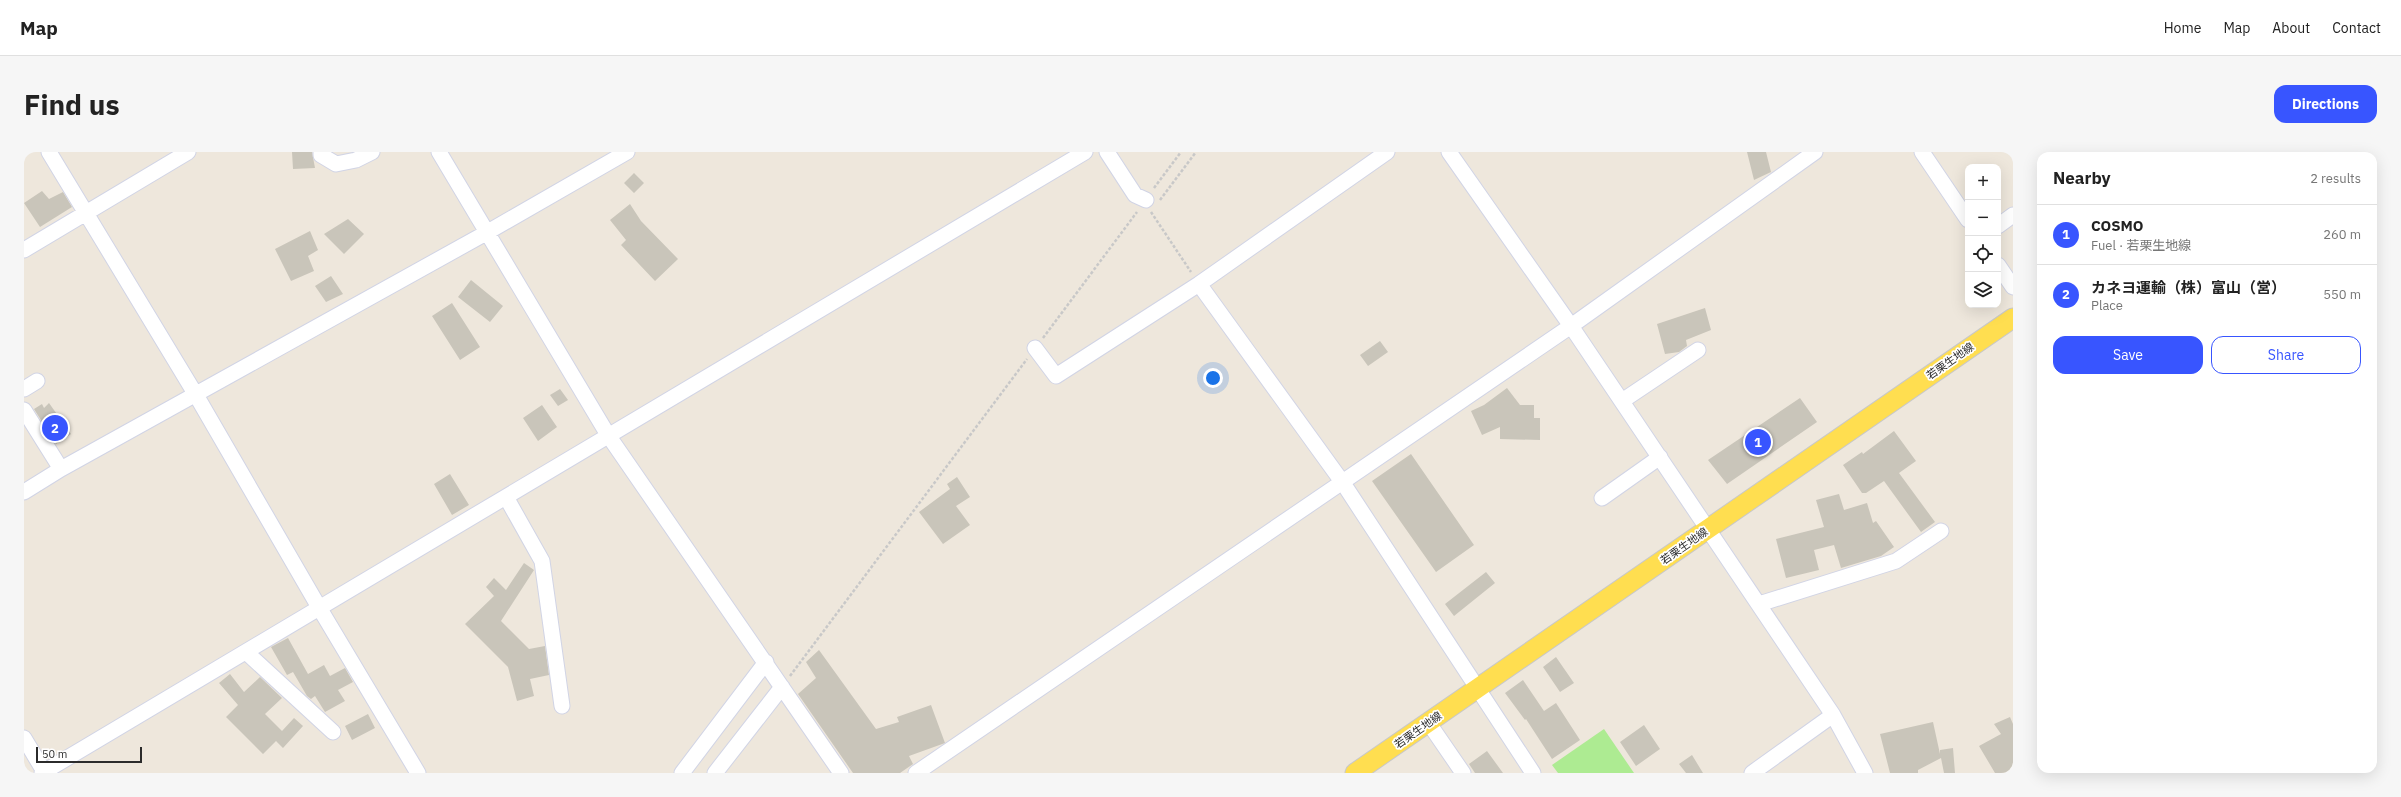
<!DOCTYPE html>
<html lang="en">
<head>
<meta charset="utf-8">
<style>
	body { margin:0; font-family:"IBM Plex Sans","Noto Sans JP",sans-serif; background:#f6f6f6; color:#222 }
	.controls { position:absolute; right:12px; top:12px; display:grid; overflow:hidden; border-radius:8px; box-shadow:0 4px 16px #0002 }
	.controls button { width:36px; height:36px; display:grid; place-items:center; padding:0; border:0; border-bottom:1px solid #e0e0e0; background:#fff; color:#222; font:20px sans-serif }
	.scale { position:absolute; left:12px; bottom:10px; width:106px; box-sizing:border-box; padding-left:4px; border:2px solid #2b2b2b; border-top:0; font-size:11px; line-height:14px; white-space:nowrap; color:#2b2b2b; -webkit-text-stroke:3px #fff; paint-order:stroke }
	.you { position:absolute; left:1189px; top:226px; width:14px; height:14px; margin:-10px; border:3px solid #fff; border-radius:50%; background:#1a73e8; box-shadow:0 0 0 6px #1a73e833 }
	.badge { display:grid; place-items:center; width:26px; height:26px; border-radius:50%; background:#3855ff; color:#fff; font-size:13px; font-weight:700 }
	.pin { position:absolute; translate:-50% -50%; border:2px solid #fff; box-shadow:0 1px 4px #0006 }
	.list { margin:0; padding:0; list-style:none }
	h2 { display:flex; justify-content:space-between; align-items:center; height:52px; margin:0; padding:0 16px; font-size:17px }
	h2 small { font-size:13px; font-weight:400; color:#767676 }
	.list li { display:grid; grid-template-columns:26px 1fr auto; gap:12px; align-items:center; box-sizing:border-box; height:60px; padding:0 16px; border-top:1px solid #e0e0e0 }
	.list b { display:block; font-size:15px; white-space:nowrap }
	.list p { margin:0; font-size:13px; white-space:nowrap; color:#767676 }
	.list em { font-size:13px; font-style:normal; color:#767676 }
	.actions { display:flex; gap:8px; padding:12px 16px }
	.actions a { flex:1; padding:9px 0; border:1px solid #3855ff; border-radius:12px; text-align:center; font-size:14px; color:#3855ff }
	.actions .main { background:#3855ff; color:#fff }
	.icon { flex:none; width:22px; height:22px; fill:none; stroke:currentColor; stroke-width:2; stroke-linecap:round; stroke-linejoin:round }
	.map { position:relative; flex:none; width:1989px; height:621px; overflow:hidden; border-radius:12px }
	header { display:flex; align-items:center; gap:24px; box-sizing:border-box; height:56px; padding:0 20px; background:#fff; border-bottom:1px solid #e0e0e0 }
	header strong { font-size:19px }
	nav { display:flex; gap:22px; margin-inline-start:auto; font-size:14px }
	.intro { display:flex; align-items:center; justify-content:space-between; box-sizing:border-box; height:96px; padding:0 24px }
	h1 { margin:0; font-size:28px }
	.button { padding:10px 18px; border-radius:12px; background:#3855ff; color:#fff; font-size:14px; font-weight:700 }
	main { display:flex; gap:24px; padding:0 24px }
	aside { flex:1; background:#fff; border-radius:12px; box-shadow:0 4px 16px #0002 }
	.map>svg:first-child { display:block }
</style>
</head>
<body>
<header>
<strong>Map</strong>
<nav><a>Home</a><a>Map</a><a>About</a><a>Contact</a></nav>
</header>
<div class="intro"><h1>Find us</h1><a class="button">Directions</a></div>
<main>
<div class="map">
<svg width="1989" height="621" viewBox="0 0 1989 621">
	<rect width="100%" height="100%" fill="#eee7dc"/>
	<path fill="#adeb92" d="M1580,577L1610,621H1534L1528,613Z"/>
	<path fill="#c9c5ba" d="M268,0H288L291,16L269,17Z
		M1723,0H1742L1747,20L1730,28Z
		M610,21L620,31L610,41L600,31Z
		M18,39L25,47L39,40L48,55L16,75L0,51Z
		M606,52L617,69L654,107L631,129L597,93L602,88L586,68Z
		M324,67L340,82L320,102L300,82Z
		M286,79L294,98L284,104L290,119L267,129L251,97Z
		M307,124L319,142L302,150L291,134Z
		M447,128L479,154L466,170L434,145Z
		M428,151L456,195L436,208L408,164Z
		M1681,156L1687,178L1662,188L1663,194L1655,200L1641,202L1633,172Z
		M1356,189L1364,200L1344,214L1336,203Z
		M1483,236L1496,253H1510V266H1516V288L1476,287V275L1458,283L1447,259L1460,253Z
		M536,237L544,248L534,254L526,243Z
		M1776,246L1793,270L1703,332L1684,308Z
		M25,251L47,282L32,292L10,257L18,252L20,256Z
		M518,253L533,275L514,289L499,266Z
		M1870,279L1892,309L1875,321L1911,370L1897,380L1860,329L1842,341H1838L1819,313L1838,300L1839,302Z
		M1387,302L1450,393L1412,420L1348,329Z
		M426,322L445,353L428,363L410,332Z
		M933,325L946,345L932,354L946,373L919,392L895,360L926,337L923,332Z
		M1815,342L1820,358L1843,351L1849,371L1852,369L1870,395L1857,404L1817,416L1810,393L1790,398L1795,418L1762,426L1752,387L1800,375L1792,348Z
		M500,411L510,418L477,469L505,497L521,494L525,523L506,527L510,544L493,549L484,515L441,472L470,444L462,435L470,426L482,438Z
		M1462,420L1471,431L1430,464L1421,452Z
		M264,486L284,522L300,513L306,524L321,516L329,530L314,538L321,549L301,560L291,544L287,547L283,544L269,520L263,523L247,495Z
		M795,498L852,577L875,570L873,565L907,553L921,591L885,604L889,612L876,621H829L774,542L792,526L782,510Z
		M1532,505L1550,531L1536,540L1519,515Z
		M206,522L220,540L236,525L258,546L241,562L258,579L270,566L279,574L259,596L252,589L239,602L202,565L214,553L195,531Z
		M1499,528L1520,559L1532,551L1556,588L1528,607L1502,567L1501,568L1481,541Z
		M344,562L351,576L328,588L321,574Z
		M1986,565L1989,572V621H1971L1955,594L1977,582L1970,572Z
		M1909,570L1916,602V598L1929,596L1931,621H1920L1917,606L1894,618V621H1866L1856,582Z
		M1620,573L1636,597L1612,614L1596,590Z
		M1463,599L1479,621H1451L1445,612Z
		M1668,603L1679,621H1662L1655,612Z"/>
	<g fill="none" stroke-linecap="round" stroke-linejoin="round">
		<defs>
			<path id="minor" d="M25,0L172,243L296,457L394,621
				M297,0V3L312,12L332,8L348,0
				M415,0L584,283L817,621
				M1083,0L1111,43L1122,48
				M1791,0L1547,174L1809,563L1841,621
				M1898,0L1944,68
				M1974,74L1989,63
				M0,98L164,0
				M1974,113L1989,135
				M1175,132L1319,331L1509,621
				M1011,196L1032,224L1175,132L1363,0
				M0,237L13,229
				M1598,249L1674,198
				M0,258L37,317
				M0,340L37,317L462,81L603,0
				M482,345L518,409L538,554
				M1578,346L1636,305
				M1735,452L1872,409L1917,379
				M222,500L309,580
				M1404,570L1439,621
				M0,586L21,621
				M18,621L1061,0
				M658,621L742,510
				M691,621L758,535
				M892,621L1547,174L1425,0
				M1728,621L1809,563"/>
			<path id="major" d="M1331,621L1989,166"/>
		</defs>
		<use href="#minor" stroke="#d1d4e5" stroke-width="17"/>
		<use href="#major" stroke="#c8c8c8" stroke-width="21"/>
		<path stroke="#c8c8c8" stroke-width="2.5" stroke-dasharray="3 2" stroke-linecap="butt" d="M1130,36L1157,0
			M1136,48L1172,0
			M1127,60L1167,120
			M1019,186L1113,60
			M766,524L1003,207"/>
		<use href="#minor" stroke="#fff" stroke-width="15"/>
		<use href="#major" stroke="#ffde50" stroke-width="19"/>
	</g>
	<g text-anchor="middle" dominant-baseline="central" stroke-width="3.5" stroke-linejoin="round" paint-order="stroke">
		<g font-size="11" fill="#2b2b2b" stroke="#fff">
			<text transform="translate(1926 209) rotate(-35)">若栗生地線</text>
			<text transform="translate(1660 394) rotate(-35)">若栗生地線</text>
			<text transform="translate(1394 578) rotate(-35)">若栗生地線</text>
		</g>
	</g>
</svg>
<div class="controls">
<button>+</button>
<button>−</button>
<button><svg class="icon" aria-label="locate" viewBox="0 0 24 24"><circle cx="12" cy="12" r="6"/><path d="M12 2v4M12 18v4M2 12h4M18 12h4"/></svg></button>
<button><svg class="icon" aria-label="layers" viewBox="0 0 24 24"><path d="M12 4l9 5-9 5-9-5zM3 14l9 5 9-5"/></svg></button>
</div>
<div class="scale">50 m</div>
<div class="you"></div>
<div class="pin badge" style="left:1734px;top:290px">1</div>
<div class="pin badge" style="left:31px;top:276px">2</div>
</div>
<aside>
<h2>Nearby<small>2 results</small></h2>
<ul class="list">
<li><span class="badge">1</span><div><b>COSMO</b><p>Fuel · 若栗生地線</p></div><em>260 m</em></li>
<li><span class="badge">2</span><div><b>カネヨ運輸（株）富山（営）</b><p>Place</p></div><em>550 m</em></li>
</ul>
<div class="actions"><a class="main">Save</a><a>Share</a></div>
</aside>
</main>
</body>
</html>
